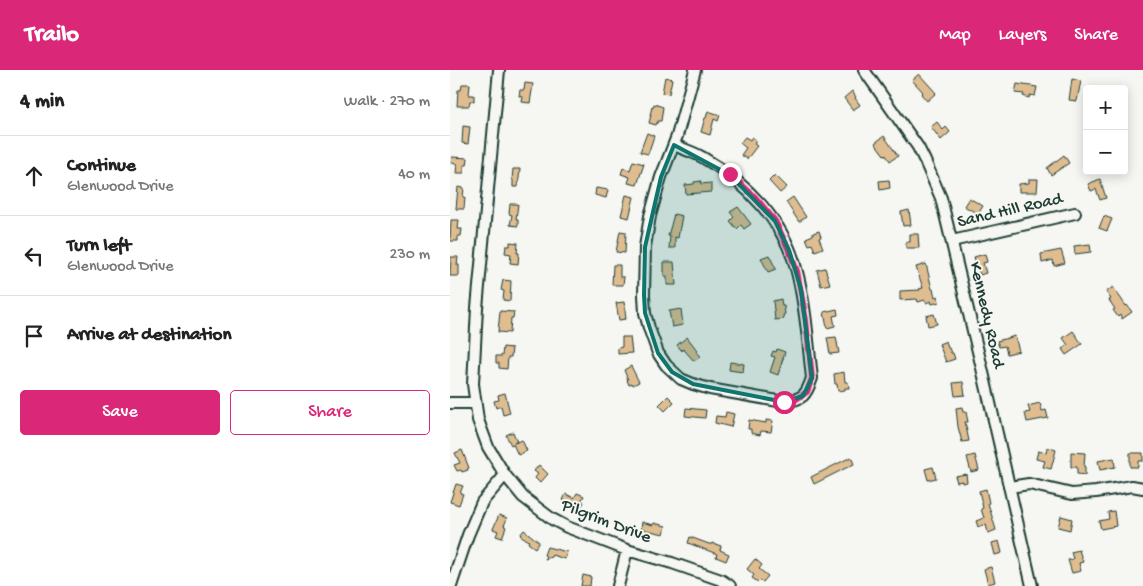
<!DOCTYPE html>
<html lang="en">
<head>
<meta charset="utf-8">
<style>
	body { margin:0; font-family:"Gochi Hand",sans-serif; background:#f6f6f6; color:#222 }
	.controls { position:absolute; right:15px; top:15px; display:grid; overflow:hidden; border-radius:5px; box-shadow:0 2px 12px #0003 }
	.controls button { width:45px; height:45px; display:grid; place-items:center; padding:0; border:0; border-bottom:1px solid #e0e0e0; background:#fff; color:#222; font:25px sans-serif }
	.stop { position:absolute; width:15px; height:15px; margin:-11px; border:4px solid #db2777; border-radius:50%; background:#fff }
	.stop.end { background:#db2777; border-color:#fff; box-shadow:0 1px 5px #0008 }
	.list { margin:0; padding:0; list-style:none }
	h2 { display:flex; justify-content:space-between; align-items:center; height:65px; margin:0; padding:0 20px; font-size:21px }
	h2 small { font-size:16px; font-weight:400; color:#767676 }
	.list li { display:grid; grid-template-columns:32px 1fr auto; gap:15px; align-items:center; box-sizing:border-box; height:80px; padding:0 20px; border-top:1px solid #e0e0e0 }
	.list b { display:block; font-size:19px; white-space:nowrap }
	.list p { margin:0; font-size:16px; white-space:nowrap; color:#767676 }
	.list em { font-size:16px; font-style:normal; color:#767676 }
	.actions { display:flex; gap:10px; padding:15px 20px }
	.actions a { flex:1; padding:11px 0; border:1px solid #db2777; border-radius:5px; text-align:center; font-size:18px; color:#db2777 }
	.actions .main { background:#db2777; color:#fff }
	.icon { flex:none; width:28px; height:28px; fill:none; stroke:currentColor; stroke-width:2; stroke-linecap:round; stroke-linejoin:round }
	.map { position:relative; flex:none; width:693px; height:516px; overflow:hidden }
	header { display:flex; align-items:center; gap:30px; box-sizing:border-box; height:70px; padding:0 25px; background:#db2777; color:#fff }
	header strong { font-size:24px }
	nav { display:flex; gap:28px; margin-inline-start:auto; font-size:18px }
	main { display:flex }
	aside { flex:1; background:#fff }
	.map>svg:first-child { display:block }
</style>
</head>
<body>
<header>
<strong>Trailo</strong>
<nav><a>Map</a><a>Layers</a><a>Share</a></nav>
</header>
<main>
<aside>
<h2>4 min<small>Walk · 270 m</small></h2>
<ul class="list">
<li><svg class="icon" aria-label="ahead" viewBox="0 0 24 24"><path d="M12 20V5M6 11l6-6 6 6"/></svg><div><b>Continue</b><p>Glenwood Drive</p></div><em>40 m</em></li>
<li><svg class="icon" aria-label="left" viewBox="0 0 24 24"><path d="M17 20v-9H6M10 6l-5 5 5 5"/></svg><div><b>Turn left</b><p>Glenwood Drive</p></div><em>230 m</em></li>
<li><svg class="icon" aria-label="arrive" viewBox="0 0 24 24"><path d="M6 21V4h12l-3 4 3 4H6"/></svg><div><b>Arrive at destination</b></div></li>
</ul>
<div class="actions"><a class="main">Save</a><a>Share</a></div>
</aside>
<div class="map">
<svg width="693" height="516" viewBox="0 0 693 516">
	<rect width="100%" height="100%" fill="#f6f6f2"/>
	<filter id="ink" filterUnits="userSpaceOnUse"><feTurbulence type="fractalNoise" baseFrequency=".02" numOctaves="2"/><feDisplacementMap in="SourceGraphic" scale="10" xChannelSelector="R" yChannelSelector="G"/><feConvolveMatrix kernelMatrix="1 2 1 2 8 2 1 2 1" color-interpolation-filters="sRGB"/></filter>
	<g filter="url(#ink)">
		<path fill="#dfbd91" stroke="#1f3d34" d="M469,4L486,23L477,31L471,24L473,22L462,10Z
			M215,7L222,9L219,24L212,23Z
			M622,9L631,11L627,31L619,30Z
			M75,13L83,14L80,33L72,32L73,27L69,26L70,20H74Z
			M12,14H20L19,25H24V31H20L19,36H7L8,20H11Z
			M567,14L587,17L585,26L580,25L579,28L573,26L574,24L565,23Z
			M402,21L406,27L405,28L410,35L403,40L394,28Z
			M204,34L213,37L211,51H208L206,55L199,53L201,45H200L202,37L203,38Z
			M258,41L270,45L268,51L264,49L260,65L251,62L255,48H256Z
			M487,52L493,60L496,57L500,62L491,70L481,57Z
			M13,56L20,57L18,74L12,73Z
			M197,63L204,66L198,84L190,82Z
			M434,66L448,86L440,91L435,84L434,85L425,73Z
			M295,67L300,70L302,67L306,70L304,74L307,76L297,89L291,85L296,78L290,73Z
			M614,85L619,93L601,105L597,98Z
			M2,87L18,88L17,95H14V103H6L7,94L1,93Z
			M183,91L194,94L187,115L178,113L180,107L171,104L173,98L180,100Z
			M63,99H70L68,117H63V110L62,109Z
			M325,105L337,117L330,123L319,111Z
			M579,109H588L587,122H569V114L579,113Z
			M650,109L656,128L650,130L646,119L641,121L638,114Z
			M439,110L440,118L430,120L429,111Z
			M251,111V114L261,113V122L236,124L235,115L244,114V112Z
			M8,117L14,118L13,127H15L14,139H6Z
			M146,118L158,120L156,128L145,125Z
			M176,125L184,127L179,148L171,146Z
			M343,127L356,147L349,152L336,132Z
			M519,128L533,136L528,144L514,136Z
			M60,134H68L66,149H68V156L60,155L62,145L59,144Z
			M288,137L301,154L294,159L291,155L287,159L280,151L284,147L280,142Z
			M459,140L461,155L453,156L451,142Z
			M224,144L232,146L228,168L225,167V178H219L220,166H218Z
			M654,146L662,149L657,161L649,158Z
			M1,150H9L8,159H12L11,166H8V171H0Z
			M170,161L176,162L175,183L166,182Z
			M369,161L371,167L369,168L373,178L365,181L362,174L359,175L356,168L363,165V163Z
			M460,164H468L469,178H456V172H460Z
			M60,172L68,173L67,183H69L68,194L60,193L61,184L55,183L56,176H60Z
			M640,174L641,182L625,184L624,176Z
			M611,180L615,193L604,196L603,190L592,193L591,184Z
			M535,184L537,192L533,193L536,203L530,205L524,187Z
			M319,185L326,199L318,202L311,188Z
			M1,187H8L7,195H9V206H0Z
			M214,192H224L226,215H217V206H214Z
			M476,194L482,219H483L485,227L488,226L489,232L482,234L481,231L476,233L475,230L468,232L467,229L450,230V221L470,220L469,219L473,218L466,197Z
			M163,195H170V207H174L173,215H162Z
			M375,198L380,214L371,216L367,200Z
			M53,210L61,211L60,231L53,230L54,221L51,220Z
			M663,217L676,236L677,235L682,242L672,249L670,245L668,247L663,240L665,239L659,230L661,229L656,222Z
			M331,229L332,236H334L335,244L333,245L334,249L325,250L323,231Z
			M174,232L176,249L169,250L166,233Z
			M231,239L233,255L222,257L219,241Z
			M387,239L388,245L383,246L385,256L377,258L374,242Z
			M50,241L64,242L63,248H61L60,263L48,262Z
			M484,244L487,254L478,256L476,246Z
			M623,261L632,274L616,285L612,279L618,275L613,268Z
			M565,266L569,281L557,284L555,276L549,277L547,271Z
			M172,267H180L182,283L168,284V278L172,277Z
			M237,267L247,280L246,281L250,287L244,291L236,282L233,279L232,281L227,275Z
			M386,267L389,283L380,284L377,268Z
			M496,271L498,278H499L501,283H503L505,289L496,292L489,274Z
			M53,277L62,278L61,287H58L57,299L49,298V293H46V286H52Z
			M327,279L335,282L328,305L320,302L325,287L321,286L323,281L326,282Z
			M280,292L294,294L293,302L279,300Z
			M181,296L189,312L183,315L182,313L179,315L177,310H178L174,300Z
			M394,302L395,312H398L399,318H395V320L388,321L387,314H385L384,304Z
			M513,312L515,325L505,326L503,313Z
			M55,323L60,343L53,345L51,336L46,338L44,331L49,330L48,325Z
			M218,326L224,332L215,341L209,335Z
			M590,333L592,341L596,340L598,348L577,352L575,343L580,342L578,336Z
			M512,337L513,342H516L518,352H515L519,371L512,372L508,357L506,338Z
			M236,338L256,340L255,348L235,346Z
			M276,342L284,344L281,357L265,353L266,346L275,347Z
			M299,350L316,353V350L323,351L321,362L311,361L310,365L301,363V359H298Z
			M63,362L67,372L64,373L72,370L77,381L68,385L63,374L61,375L56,365Z
			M597,377L606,380L601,399L593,397L595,391L586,389L588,381L596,383Z
			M12,380L19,398L17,399L18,400L12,402L11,400L7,401L4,395L10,393L5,383Z
			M621,382L635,383L634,397H635V405L627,404V397H621Z
			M680,383H693V391H688V397H680Z
			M525,385L529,400L521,402L517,387Z
			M401,387L404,394L364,414L361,407Z
			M664,388L665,397L650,400L648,391Z
			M89,395L98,404L90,413L85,408L88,404L84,401Z
			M483,397L486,408L478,410L475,399Z
			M516,404L517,412L512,413V411L507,412L505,406Z
			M6,414L13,416L10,423L13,424L9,435L0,432Z
			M536,419L539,433H538L546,460L538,463L536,454L528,457L526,451L534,448L531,439L533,438L529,421Z
			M127,423L134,426L131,431L134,432L130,439L113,430L116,424L124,428Z
			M664,441L666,456L651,459L649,451L659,449L658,442Z
			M49,445L57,448L54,456L56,457L52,468L46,466L48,461L43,459Z
			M611,446L622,449L620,460L608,457Z
			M192,452L203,455L204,453L216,456L214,464L191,459Z
			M74,460L89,472L85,478L78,473L79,471L70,465Z
			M240,467L259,474H262V473L271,476L270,480L279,484L276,491L266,487L267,484L238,473Z
			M549,471L552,483L545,485L542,473Z
			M97,477L117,482L115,489L102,485L101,487L95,489L96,486L94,485Z
			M629,480L633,492L629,493L631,501L622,503L618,490L623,489L621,482Z
			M305,489L312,495L309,499L318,506L313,512L310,510L308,512L302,508L304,505L297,499Z
			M541,497L545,512L538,514L534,499Z
			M133,505L141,507L140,516H131Z"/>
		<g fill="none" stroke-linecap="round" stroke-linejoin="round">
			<defs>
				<path id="minor" d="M49,0L27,238L23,314L28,350L38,377L55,405L73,427L102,449L117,457L177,480L222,493L271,510L280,516
					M414,0L468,77L475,91L491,128L532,298L582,516
					M224,75C233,79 243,82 252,87C296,112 335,152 347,202C356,237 358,273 362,308C356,326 353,329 334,332L260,319L243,314L231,309L216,295L208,283L199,258L195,243L194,225L195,177L200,146L211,107L227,66L245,0
					M502,171L625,143
					M0,333H25
					M559,417L579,414L622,424L646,422L682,416L693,418
					M1,516L18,465L32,432L55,405
					M168,516L177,480"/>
			</defs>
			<use href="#minor" stroke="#1f3d34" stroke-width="14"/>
			<use href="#minor" stroke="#f6f6f2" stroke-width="10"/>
		</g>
	</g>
	<g fill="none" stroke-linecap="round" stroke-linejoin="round" filter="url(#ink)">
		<path stroke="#db2777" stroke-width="6" d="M280,104L305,127L325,151L339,180L347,201L356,250L362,308L357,322L345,330L334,332"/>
	</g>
	<path fill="#0f766e" fill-opacity="0.2" stroke="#0f766e" stroke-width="4" stroke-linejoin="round" d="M224,75L280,105L325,151L339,180L351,219L362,308L353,326L334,332L243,314L222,302L208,283L195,243L194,225L195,177L211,107Z"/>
	<g text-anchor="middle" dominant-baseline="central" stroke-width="4" stroke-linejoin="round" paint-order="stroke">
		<g font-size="18" fill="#1f3d34" stroke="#f6f6f2">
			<text transform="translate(560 141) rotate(-13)">Sand Hill Road</text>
			<text transform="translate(536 245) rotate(77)">Kennedy Road</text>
			<text transform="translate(156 452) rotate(21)">Pilgrim Drive</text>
		</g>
	</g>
</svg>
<div class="controls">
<button>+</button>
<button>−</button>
</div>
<div class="stop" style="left:334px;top:332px"></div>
<div class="stop end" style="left:280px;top:104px"></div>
</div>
</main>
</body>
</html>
